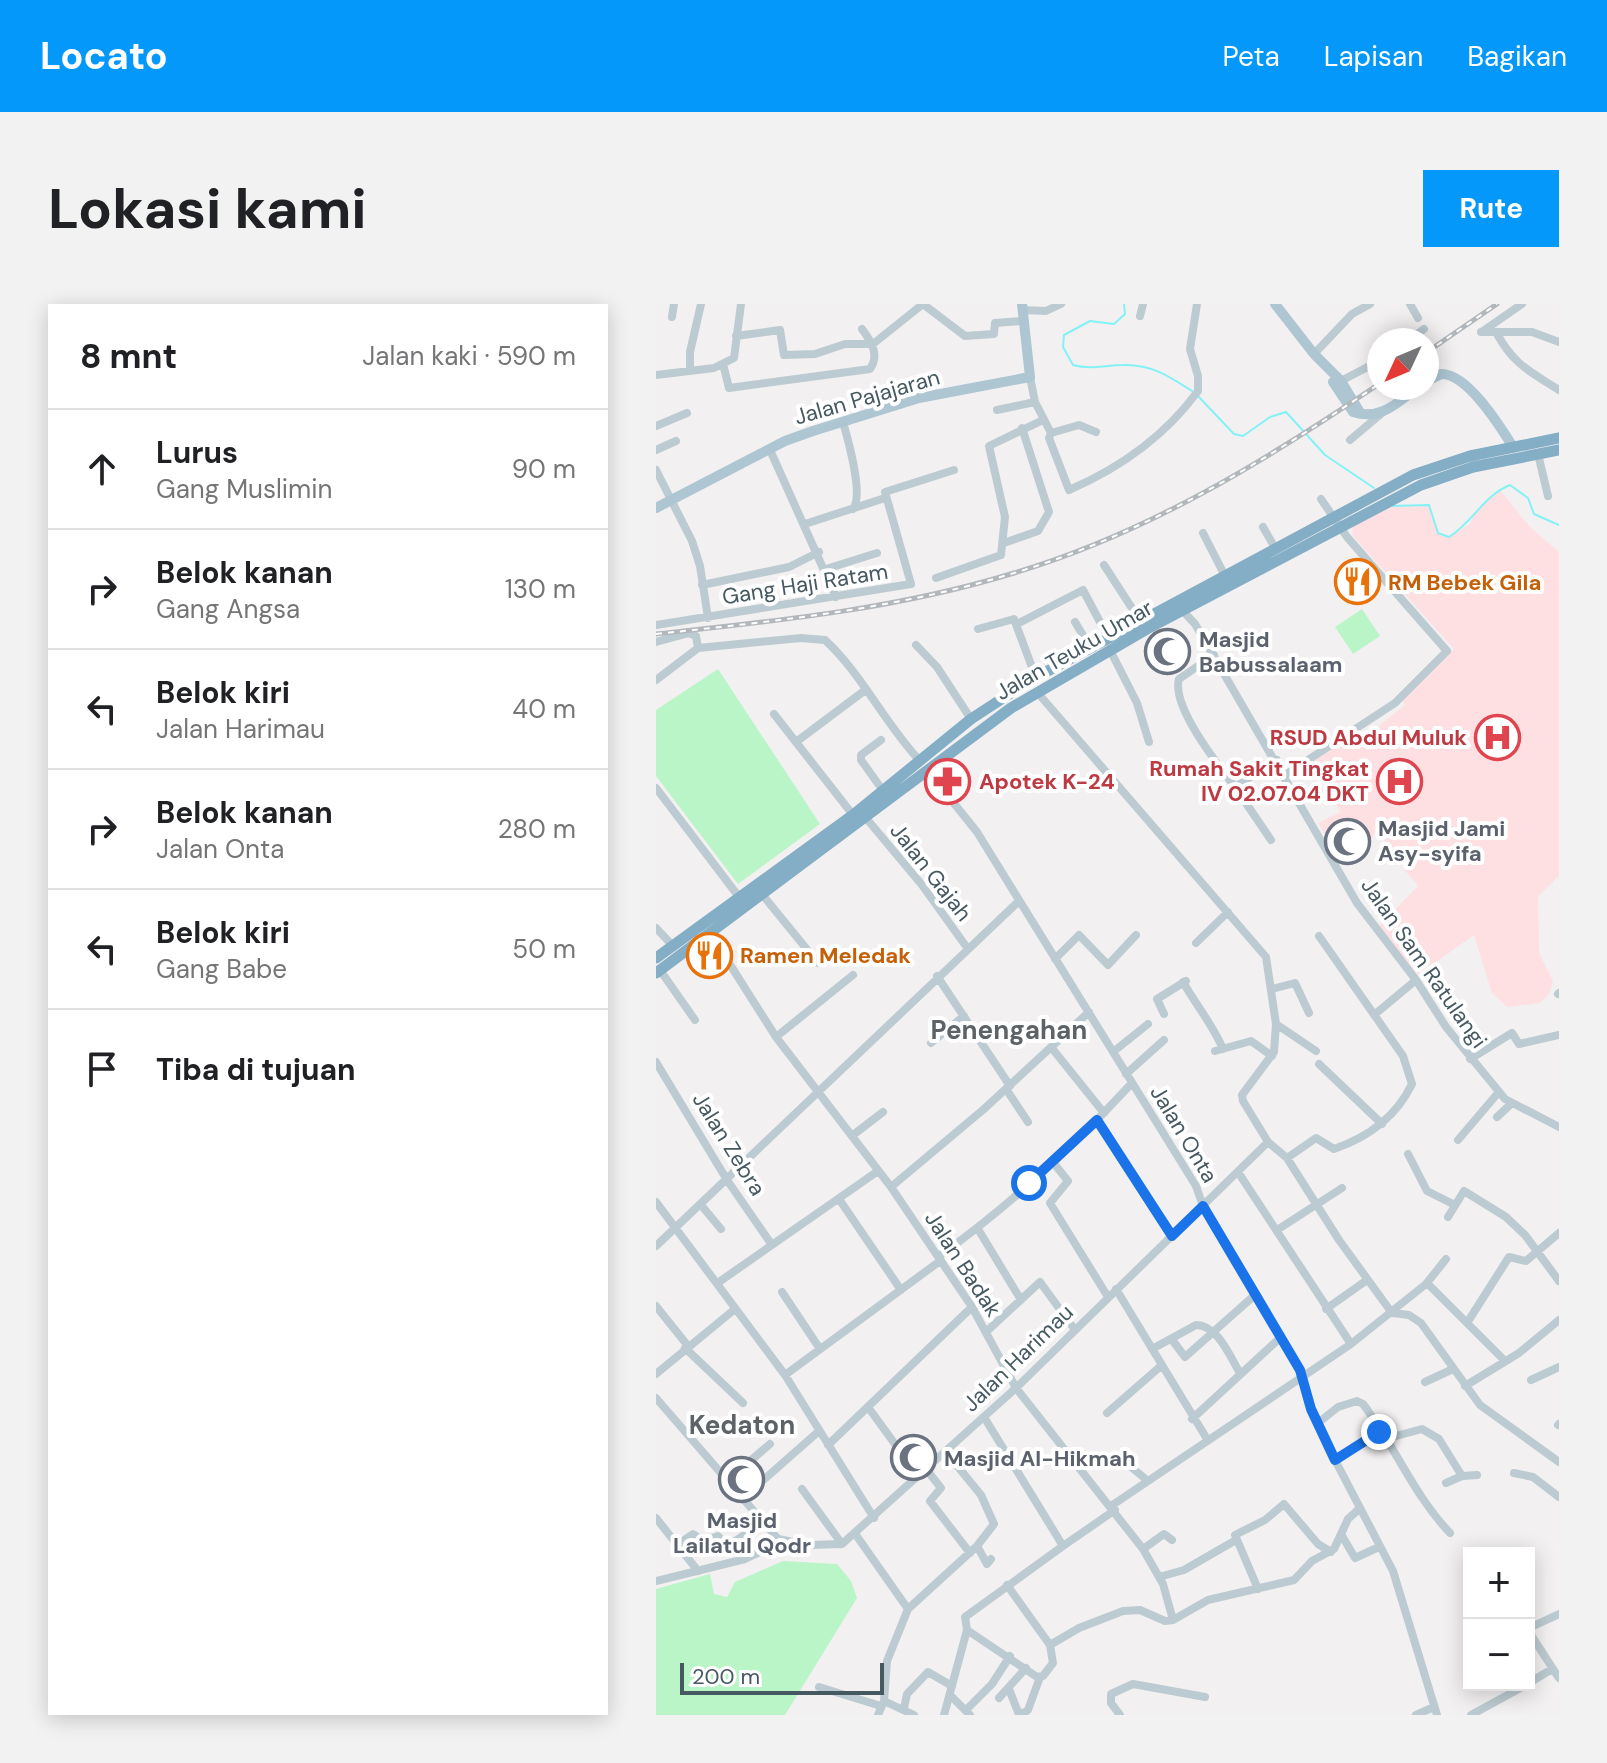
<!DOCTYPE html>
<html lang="id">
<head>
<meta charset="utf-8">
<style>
	body { margin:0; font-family:"DM Sans",sans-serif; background:#f2f2f2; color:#202124 }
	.controls { position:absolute; right:24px; bottom:24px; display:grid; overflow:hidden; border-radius:0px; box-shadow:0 4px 20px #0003 }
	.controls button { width:72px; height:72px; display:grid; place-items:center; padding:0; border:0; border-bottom:2px solid #e0e0e0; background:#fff; color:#202124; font:40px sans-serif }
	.compass { position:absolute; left:711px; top:24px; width:72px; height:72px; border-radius:50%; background:#fff; box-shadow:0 4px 20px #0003; rotate:226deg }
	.scale { position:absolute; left:24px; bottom:20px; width:204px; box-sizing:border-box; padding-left:8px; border:4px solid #465860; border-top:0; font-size:22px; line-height:28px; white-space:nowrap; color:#465860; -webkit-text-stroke:6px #fff; paint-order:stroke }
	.stop { position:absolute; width:24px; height:24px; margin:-18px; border:6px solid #1a73e8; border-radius:50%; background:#fff }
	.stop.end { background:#1a73e8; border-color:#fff; box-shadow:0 2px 8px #0008 }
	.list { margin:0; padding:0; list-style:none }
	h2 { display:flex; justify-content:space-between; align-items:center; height:104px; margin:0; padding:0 32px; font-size:34px }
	h2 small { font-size:26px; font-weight:400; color:#757577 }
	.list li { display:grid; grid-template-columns:52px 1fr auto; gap:24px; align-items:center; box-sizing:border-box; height:120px; padding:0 32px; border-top:2px solid #e0e0e0 }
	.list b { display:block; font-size:30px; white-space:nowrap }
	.list p { margin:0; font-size:26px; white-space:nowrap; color:#757577 }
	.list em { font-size:26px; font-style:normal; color:#757577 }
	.icon { flex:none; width:44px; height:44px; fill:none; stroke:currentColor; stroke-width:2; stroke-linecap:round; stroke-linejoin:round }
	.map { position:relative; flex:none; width:903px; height:1411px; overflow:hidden; border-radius:0px }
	header { display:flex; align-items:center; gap:48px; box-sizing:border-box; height:112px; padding:0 40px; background:#0498fa; color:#fff }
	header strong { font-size:38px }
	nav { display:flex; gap:44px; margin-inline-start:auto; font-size:28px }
	.intro { display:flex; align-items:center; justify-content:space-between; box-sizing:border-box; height:192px; padding:0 48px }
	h1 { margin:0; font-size:56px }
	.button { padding:20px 36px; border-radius:0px; background:#0498fa; color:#fff; font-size:28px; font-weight:700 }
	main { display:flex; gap:48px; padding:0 48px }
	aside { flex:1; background:#fff; border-radius:0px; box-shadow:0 4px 20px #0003 }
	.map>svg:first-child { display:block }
</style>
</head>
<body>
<header>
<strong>Locato</strong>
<nav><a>Peta</a><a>Lapisan</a><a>Bagikan</a></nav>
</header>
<div class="intro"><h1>Lokasi kami</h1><a class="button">Rute</a></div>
<main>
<aside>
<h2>8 mnt<small>Jalan kaki · 590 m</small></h2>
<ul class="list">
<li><svg class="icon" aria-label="ahead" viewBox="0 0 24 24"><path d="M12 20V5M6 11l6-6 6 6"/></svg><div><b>Lurus</b><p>Gang Muslimin</p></div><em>90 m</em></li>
<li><svg class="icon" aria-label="right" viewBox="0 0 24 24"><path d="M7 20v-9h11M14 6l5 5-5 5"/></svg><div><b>Belok kanan</b><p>Gang Angsa</p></div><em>130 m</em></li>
<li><svg class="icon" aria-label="left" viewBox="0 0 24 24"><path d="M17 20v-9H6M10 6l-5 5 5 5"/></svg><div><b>Belok kiri</b><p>Jalan Harimau</p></div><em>40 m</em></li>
<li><svg class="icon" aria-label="right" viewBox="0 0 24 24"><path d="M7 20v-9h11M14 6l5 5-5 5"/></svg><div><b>Belok kanan</b><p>Jalan Onta</p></div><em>280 m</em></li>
<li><svg class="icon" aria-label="left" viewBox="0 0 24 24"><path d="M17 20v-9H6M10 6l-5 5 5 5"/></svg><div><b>Belok kiri</b><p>Gang Babe</p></div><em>50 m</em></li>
<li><svg class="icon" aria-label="arrive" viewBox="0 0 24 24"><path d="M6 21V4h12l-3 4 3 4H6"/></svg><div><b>Tiba di tujuan</b></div></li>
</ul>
</aside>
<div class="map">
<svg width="903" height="1411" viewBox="0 0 903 1411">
	<rect width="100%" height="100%" fill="#f3f0f1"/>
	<path fill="#fedfe2" d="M843,185L873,222L903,248V572L882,592L883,649L897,677L894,689L884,699L851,703L836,689L818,631L762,671L723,622L762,582L747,564L766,546L748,559L720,527L709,544L685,557L662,519L685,508L653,459L694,434L706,435L749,401L746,397L798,345L697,232L696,222L724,203L773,201L782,229L793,233L814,220L819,208Z"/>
	<path fill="#baf5c7" d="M706,305L724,332L697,350L679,323Z
		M62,365L164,520L82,580L0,472V406Z
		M127,1257L181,1260L195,1277L201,1294L129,1411H0V1285L54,1270L58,1290L71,1293L79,1278Z"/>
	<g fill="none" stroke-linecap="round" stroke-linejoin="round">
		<path stroke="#83f2f7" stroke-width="2" d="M468,0L469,10L458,20L434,17L408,31L407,43L417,61C434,66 449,61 467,61C495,60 513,72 536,87
			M541,91L578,130L587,132L614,113L630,108L669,151L718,184
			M734,202L773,201L782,229L793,233C818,217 827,192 854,181L872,194L878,210L903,221"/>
		<path stroke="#bccbd1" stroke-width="8" d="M267,0L309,32L338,30L339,19L366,17
			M754,0L762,14
			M366,6L390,7L405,0
			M484,12L487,0
			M16,13L18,0
			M827,27L866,0
			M825,28H876L903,38
			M840,28C857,60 873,67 903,86
			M80,32L124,26L128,51L159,50L189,40H217L267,0
			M753,36L768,25
			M658,50L696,10L714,0
			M67,60L73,84L214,65C224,51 215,37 206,25
			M34,66V48L45,0
			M0,71L58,64L78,54L85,0
			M374,73L379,98L395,129L423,121L440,128
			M681,79L723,57
			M341,106L379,98
			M187,118C192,136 208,191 197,205
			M0,122L31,109
			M395,129L393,134L413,186C464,164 509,132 542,87V72L534,45L541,0
			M694,136L726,109
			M0,146L20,137
			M114,146L180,293
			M882,150L892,192
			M0,166L36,237L44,262L52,314
			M149,220L229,194
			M607,223L619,244
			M547,229L568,270
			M348,239L382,227L393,208L366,124
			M448,261L483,315
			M170,265L221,249
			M280,274L345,251L349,213L333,142L387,116
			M46,281L133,263L163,248
			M527,307L539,320L701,599L760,676L790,723L849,795L903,823
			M419,318L434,343
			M361,320L427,286L452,333
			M0,321L255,280L229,188L298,166
			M322,325L358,315L380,374
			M0,338L33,329L40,332L42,344
			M260,341L281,363L315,415
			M454,346L481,399L493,438
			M558,351L523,375C515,402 562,461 579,483L621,456
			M0,376L42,344L145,334L169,336C206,370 229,420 264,457
			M381,388L610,653L620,720L618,748L586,791L587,797L612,838L631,854L683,936L736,1009
			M118,410L197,511
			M225,436L205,451V456L228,488
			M140,438L208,387
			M272,467L321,528L540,882L547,902L644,1066L655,1105L679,1156L737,1267L781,1411
			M629,471L739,399L791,347L691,233L665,195
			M579,483L615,536
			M0,484L83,593
			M210,514L266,581L312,645
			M105,589L162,659
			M0,624L17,642
			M54,629L120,733L235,883L316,1003L360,1084L487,1245L507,1280L517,1316
			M540,639L572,608
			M399,655L423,631L452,661L480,631
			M4,666L39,716
			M281,672L354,782
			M527,678C540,701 557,721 567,745
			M616,685L639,679L653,709
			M902,690L903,689
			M508,710L501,695L530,677
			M718,711L760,676
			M620,720L660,747
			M120,733L197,671
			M275,739L308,712
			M395,743L448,809
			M559,747L595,737L616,752
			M457,748L492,720
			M814,755L856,729L863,740L903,731
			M0,758L71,876L116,941
			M663,760L726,820
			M470,770L508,736
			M350,785L372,818
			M841,813L856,799
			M441,816L516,932
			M197,831L227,808
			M802,836L842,789
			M752,850L771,887L799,901
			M631,854L660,834L678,845C713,833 740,813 756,780L747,752L663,632
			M396,857L412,877L394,899L452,993
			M582,868L695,1040
			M235,883L328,805L433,708
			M183,895L245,986
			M0,898L129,1071L218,1214
			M45,901L65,925
			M792,913L808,887L850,913L869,931L903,977
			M322,925L365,996
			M621,926L686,884
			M0,942L362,598
			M282,953C352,903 418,842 476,779
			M63,978L222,867
			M771,979L849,1057
			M460,985L506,1061
			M126,988L164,1045
			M0,1002L32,1042
			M670,1005L711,976
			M737,1009L753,1011L765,1019L824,1101L903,1158
			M811,1019L853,953L870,957L903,929
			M330,1028L384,978L419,1026
			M517,1037L529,1053L600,990
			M29,1044L87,1099
			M496,1045L540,1021C562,1021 574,1053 584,1069
			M0,1070L79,1005
			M129,1071L284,957
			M875,1076L903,1063
			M769,1078L797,1065
			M809,1082L863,1049L903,1016
			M0,1094L122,1235L153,1241L186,1240L360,1084L612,838
			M212,1103L244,1147L253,1141L273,1162
			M451,1109L506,1061L551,1135
			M328,1113L407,1242L459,1206
			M536,1115L625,1033
			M662,1119L682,1103L701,1097L707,1100C739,1142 757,1190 794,1229
			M902,1121L903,1120
			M172,1141L316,1003
			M463,1153L492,1177
			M679,1156L720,1129L740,1132L766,1125L783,1135L806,1172L821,1171
			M270,1165L285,1184L274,1197L314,1249
			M858,1169L877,1173L903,1193
			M72,1176L114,1140
			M790,1179L806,1172
			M146,1185L186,1240
			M87,1194L163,1127
			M455,1202L695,1040L770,980L790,955
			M0,1214L42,1267
			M685,1230L699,1254L723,1243
			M200,1231L252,1305L231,1357L228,1397L222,1411
			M21,1241L37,1230L48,1237L62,1232L72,1242L107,1218
			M321,1242L331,1260L335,1255
			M487,1245L508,1230L516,1236
			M503,1273L528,1266L580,1236
			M0,1277L89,1255L127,1237
			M351,1281L394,1341
			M602,1285L579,1231L609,1216L628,1200L662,1240L675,1248
			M252,1305L321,1242L338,1220L325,1191L289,1147
			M873,1324L903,1310
			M311,1326L381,1373L387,1372L397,1359L394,1341L423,1324L467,1307L484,1306L509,1317L517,1316L552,1296L638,1276L656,1257L678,1245L692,1215L703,1205
			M873,1328L903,1374
			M873,1379L896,1365
			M163,1383L225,1402
			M353,1385L362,1408L368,1409L372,1406L384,1373
			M295,1392L314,1411
			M343,1394L370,1364
			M228,1397L258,1411
			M248,1404L251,1390L272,1368L296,1382
			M310,1406L336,1380L354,1352
			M288,1411L311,1326L309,1313L407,1242
			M464,1411L455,1399V1390L477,1380L549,1393
			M760,1411L778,1403
			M815,1411L870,1381"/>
		<path stroke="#adc6d2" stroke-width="10" d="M619,0L658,50L685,77L705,110
			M771,77L785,70C811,69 844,122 857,143
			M677,78L697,108C724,117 741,99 761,84
			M0,204L129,137L157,127L263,94L374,73L366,0"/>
		<path stroke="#83aec5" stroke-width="11" d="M0,654L197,511L315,415L373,377L757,171L814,152L903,134
			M0,669L355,404L491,325L765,181L817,163L903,146"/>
		<defs>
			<path id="rail" d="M771,48L841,0
				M0,330C121,317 241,305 358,269C492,229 609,157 723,80"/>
		</defs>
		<use href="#rail" stroke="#b2b7bc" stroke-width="5"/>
		<use href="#rail" stroke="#fff" stroke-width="2" stroke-dasharray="6" stroke-linecap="butt"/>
	</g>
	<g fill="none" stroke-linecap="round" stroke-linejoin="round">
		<path stroke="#1a73e8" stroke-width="10" d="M373,879L441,816L516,932L547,902L644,1066L655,1105L679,1156L723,1128"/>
	</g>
	<defs>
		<symbol id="restaurant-ring" viewBox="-11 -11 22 22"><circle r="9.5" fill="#fff" stroke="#e8710a" stroke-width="1.5"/><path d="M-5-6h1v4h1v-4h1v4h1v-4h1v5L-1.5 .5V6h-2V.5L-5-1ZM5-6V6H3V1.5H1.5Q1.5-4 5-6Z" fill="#e8710a"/></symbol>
		<symbol id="mosque-ring" viewBox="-11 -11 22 22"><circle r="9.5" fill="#fff" stroke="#6b7280" stroke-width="1.5"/><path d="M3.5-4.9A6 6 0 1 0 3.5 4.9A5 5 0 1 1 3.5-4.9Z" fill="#6b7280"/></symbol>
		<symbol id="hospital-ring" viewBox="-11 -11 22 22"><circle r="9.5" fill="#fff" stroke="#e0444e" stroke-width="1.5"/><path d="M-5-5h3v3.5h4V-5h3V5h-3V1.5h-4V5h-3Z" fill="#e0444e"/></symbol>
		<symbol id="pharmacy-ring" viewBox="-11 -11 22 22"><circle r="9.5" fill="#fff" stroke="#e0444e" stroke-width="1.5"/><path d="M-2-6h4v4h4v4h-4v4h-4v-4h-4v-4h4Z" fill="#e0444e"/></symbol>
	</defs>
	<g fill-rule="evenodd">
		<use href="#restaurant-ring" x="676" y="252" width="51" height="51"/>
		<use href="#mosque-ring" x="486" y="322" width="51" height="51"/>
		<use href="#hospital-ring" x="816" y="408" width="51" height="51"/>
		<use href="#pharmacy-ring" x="266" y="452" width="51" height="51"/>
		<use href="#hospital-ring" x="718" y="452" width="51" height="51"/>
		<use href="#mosque-ring" x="666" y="512" width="51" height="51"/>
		<use href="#restaurant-ring" x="28" y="626" width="51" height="51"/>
		<use href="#mosque-ring" x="232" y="1128" width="51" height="51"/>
		<use href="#mosque-ring" x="60" y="1150" width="51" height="51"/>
	</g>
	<g text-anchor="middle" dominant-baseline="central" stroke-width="8" stroke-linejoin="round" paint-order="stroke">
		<g font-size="22" fill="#465860" stroke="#fff">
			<text transform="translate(211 93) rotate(-16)">Jalan Pajajaran</text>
			<text transform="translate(149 280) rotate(-9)">Gang Haji Ratam</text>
			<text transform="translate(418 346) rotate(-30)">Jalan Teuku Umar</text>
			<text transform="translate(275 568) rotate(52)">Jalan Gajah</text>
			<text transform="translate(768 659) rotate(55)">Jalan Sam Ratulangi</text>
			<text transform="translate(528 830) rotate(59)">Jalan Onta</text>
			<text transform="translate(73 840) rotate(58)">Jalan Zebra</text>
			<text transform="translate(307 960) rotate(57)">Jalan Badak</text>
			<text transform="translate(362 1054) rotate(-44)">Jalan Harimau</text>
		</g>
		<g font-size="22" font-weight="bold" fill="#c56008" stroke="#fff" text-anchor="start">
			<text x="732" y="278">RM Bebek Gila</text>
			<text x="84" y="651">Ramen Meledak</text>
		</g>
		<g font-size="22" font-weight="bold" fill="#5b616d" stroke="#fff" text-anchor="start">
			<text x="543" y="335">Masjid<tspan x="543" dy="25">Babussalaam</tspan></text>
			<text x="722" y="524">Masjid Jami<tspan x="722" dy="25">Asy-syifa</tspan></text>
			<text x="288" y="1154">Masjid Al-Hikmah</text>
			<text x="86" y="1216" text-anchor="middle">Masjid<tspan x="86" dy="25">Lailatul Qodr</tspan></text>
		</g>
		<g font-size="22" font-weight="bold" fill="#be3a42" stroke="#fff" text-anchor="end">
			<text x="811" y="433">RSUD Abdul Muluk</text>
			<text x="713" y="464">Rumah Sakit Tingkat<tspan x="713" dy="25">IV 02.07.04 DKT</tspan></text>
			<text x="323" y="477" text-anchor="start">Apotek K-24</text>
		</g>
		<g font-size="26" font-weight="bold" fill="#5c6266" stroke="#fff">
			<text x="353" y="726">Penengahan</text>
			<text x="86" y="1121">Kedaton</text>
		</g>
	</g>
</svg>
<div class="controls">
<button>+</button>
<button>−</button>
</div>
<svg class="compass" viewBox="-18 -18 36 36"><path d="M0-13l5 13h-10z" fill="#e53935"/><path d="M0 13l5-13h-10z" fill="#757577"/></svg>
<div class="scale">200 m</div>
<div class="stop" style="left:373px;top:879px"></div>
<div class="stop end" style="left:723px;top:1128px"></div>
</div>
</main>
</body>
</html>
